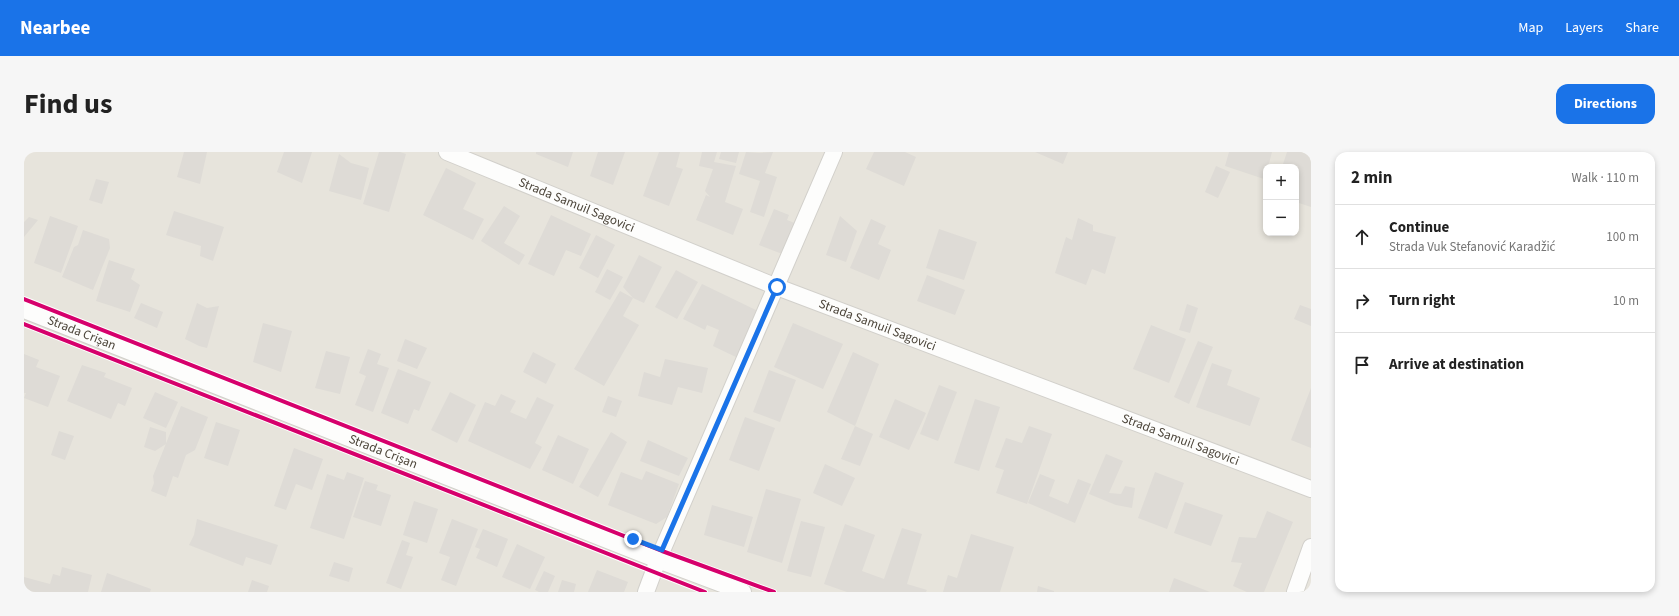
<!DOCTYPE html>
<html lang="en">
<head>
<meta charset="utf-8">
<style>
	body { margin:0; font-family:"Source Sans 3",sans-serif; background:#f6f6f6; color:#222 }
	.controls { position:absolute; right:12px; top:12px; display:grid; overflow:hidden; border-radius:8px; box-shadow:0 2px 6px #0003 }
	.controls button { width:36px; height:36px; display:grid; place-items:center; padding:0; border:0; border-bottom:1px solid #e0e0e0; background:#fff; color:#222; font:20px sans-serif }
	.stop { position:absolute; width:12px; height:12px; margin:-9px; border:3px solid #1a73e8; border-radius:50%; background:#fff }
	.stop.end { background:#1a73e8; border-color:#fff; box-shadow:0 1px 4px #0008 }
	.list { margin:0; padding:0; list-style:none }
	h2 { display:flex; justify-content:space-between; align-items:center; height:52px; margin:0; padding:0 16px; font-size:17px }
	h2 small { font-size:13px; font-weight:400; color:#767676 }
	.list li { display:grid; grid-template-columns:26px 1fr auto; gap:12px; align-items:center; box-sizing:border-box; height:64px; padding:0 16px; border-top:1px solid #e0e0e0 }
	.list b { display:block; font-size:15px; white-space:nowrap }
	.list p { margin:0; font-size:13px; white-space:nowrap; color:#767676 }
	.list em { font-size:13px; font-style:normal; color:#767676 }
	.icon { flex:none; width:22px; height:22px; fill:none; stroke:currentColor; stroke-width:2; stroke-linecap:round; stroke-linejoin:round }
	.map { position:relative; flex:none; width:1287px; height:440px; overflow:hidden; border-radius:12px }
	header { display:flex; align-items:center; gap:24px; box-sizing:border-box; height:56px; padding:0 20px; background:#1a73e8; color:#fff }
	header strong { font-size:19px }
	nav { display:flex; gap:22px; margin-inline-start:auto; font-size:14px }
	.intro { display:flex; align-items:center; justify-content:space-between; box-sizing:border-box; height:96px; padding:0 24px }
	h1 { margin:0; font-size:28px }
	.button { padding:10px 18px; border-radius:12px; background:#1a73e8; color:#fff; font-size:14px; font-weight:700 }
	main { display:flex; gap:24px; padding:0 24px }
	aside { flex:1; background:#fff; border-radius:12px; box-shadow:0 2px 6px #0003 }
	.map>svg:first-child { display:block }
</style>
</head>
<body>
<header>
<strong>Nearbee</strong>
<nav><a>Map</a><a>Layers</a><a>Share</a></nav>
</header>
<div class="intro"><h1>Find us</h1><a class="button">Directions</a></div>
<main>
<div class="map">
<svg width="1287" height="440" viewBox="0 0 1287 440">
	<rect width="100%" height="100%" fill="#f4f2ee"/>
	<path fill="#e7e4dc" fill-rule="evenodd" d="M0,0H1287V440H0ZM1242,15H1272V81H1242Z"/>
	<path fill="#dedbd6" d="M160,0H183L176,32L153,25Z
		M260,0H288L278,31L253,20Z
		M355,0H376L382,2L365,60L339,52Z
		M512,0H549L544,15L512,2Z
		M574,0H601L589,33L566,24Z
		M635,0H656L652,15L659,17L645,54L619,44Z
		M678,0H693L690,10L712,14L701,50L719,57L709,83L672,68L682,43L686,45L681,39L689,17L675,14Z
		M697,0H715L712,11L695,7Z
		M722,0L736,1L749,0L741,21L753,25L740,65L726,60L736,29L715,22Z
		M850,0H881L892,5L880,34L842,17Z
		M1011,0H1044L1039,12Z
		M1205,0H1248L1244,15H1242L1240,27L1201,14Z
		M1263,0H1287V55L1272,50V15H1258Z
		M315,2L327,11L345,16L337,48L305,39Z
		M1192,14L1206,20L1194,46L1181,40Z
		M422,16L452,31L439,57L460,67L449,88L399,63Z
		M72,27L85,30L78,52L65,48Z
		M480,54L496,64L480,91L501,103L495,113L457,89Z
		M750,57L765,63L763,68L773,72L761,103L735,93Z
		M150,59L200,75L189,109L176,104L177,94L142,83Z
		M527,63L567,82L557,104L542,98L530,124L504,112Z
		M26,64L54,74L37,121L10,111Z
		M816,64L833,79L822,110L802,103Z
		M5,65L14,68L0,85V70Z
		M1054,66L1069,73V79L1092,85L1081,122L1068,117L1062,133L1031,121L1042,85L1048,88Z
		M847,67L862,74L854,92L867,98L855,128L826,116Z
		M915,77L953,90L940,128L902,116Z
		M59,78L85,87L86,96L69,138L38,125L50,95L54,93Z
		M572,83L591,93L574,126L555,116Z
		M615,103L638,115L620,151L609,146L599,164L615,173L580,234L550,217L596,139L609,146L599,135Z
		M85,108L111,117L107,127L116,133L106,160L72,149Z
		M583,117L599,125L586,148L571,140Z
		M652,118L674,130L653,167L631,155Z
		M903,123L941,138L931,163L893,149Z
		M678,132L734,159L714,206L689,194L695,178L683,173L681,178L659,167Z
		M117,151L139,160L133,176L110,166Z
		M173,151L183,156L195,154L183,196L175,194L161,187Z
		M1163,152L1174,156L1166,181L1155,178Z
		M1276,153L1287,157V174L1270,167Z
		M239,171L268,179L257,220L229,210Z
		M769,171L819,192L799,237L750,215Z
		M1127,173L1162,187L1145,231L1109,217Z
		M381,187L403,196L393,217L373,209Z
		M1174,189L1189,195L1165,252L1150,245Z
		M344,197L357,202L353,212L365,216L349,260L331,253L342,224L335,221Z
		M302,199L326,205L316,242L291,236Z
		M509,200L532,212L522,232L499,220Z
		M829,200L855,212L831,274L803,260Z
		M0,202L15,208L12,215L36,224L24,255L0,246L2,241H0Z
		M641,207L684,216L678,241L654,235L648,253L614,244L620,220L636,225Z
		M1188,211L1208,218L1203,233L1236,246L1226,274L1172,255Z
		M58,213L82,221L80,225L108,236L101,254L94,251L87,267L43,249Z
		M374,217L407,230L395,259L390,257L384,272L357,261Z
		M745,218L772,228L756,270L729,260Z
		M915,233L933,240L914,289L896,282Z
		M1287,236V296L1267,288Z
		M131,240L154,250L142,276L119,266Z
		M426,240L452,253L433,291L407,278Z
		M477,242L492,249L486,260L502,267L513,245L530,253L511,291L518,295L506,317L444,289L461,250L471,254Z
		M584,244L598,249L592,265L578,260Z
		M871,247L902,261L885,298L855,285Z
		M951,247L976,255L955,319L930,311Z
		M157,254L184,265L171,298L162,303L154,326L149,324L142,345L127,339L130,331L129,324Z
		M721,265L751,276L735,319L705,308Z
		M192,270L216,278L204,314L180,306Z
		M831,274L849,282L836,314L817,307Z
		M1005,274L1028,282L1003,352L972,341L980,318L971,315L982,286L998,291Z
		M126,275L142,280V292L131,299L120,295Z
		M35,279L50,284L41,308L27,303Z
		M587,280L603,290L574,345L555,335Z
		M534,283L565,297L549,332L518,318Z
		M624,288L664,306L655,324L616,309Z
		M270,296L299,307L288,338L272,332L262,358L250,354Z
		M1082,302L1099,309L1085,341L1097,342L1101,334L1111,336L1108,356L1092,353L1065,342Z
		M801,312L831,326L818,354L789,341Z
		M622,319L655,332L643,365L632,372L584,353L597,320L618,328Z
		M323,320L340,326L320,387L286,376L303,322L320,328Z
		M1131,320L1160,331L1143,377L1114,366Z
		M1016,322L1031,328L1025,344L1044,352L1054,327L1067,332L1051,371L1004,351Z
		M341,329L354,333L352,338L367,343L357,374L329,365Z
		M742,337L777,347L758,411L723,400Z
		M390,349L414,357L403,391L379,383Z
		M1161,350L1199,363L1187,394L1150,381Z
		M688,353L729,365L720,395L680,383Z
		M1243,359L1269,370L1240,440H1223L1209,434L1218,411L1207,410L1215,385L1232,386Z
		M173,367L254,393L247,413L222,405L219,414L165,393L170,383Z
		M428,367L454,377L432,434L417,428L426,405L415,401Z
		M777,369L801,375L787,425L763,419Z
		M821,372L851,383L838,419L860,427L878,376L898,382L883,432L903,438L902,440H823L800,432Z
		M459,377L484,387L473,415L452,406L456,397L451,395Z
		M947,382L990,395L976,440H919L924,423L933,426Z
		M378,388L386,391L382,403L389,405L377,437L362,431Z
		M493,392L521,405L506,437L478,425Z
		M310,410L329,416L325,430L305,424Z
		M38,415L68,423L64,440H0V425L26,432L29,422L36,424Z
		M573,418L604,430L600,440H564Z
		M520,419L531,424L524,440H515L511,438Z
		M83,421L127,437L126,440H77Z
		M1150,426L1186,440H1145Z
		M228,428L245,434L243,440H224Z
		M538,428L552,432L550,440H534Z
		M1014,434L1030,439V440H1013Z"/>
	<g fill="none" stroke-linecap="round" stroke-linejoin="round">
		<defs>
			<g id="minor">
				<path id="s1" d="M423,0L753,135L1287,337"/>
				<path id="s2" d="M0,158L634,408L719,440"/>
				<path d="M622,440L634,408L810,0"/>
				<path d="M1271,440L1287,395"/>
			</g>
		</defs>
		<use href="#minor" stroke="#d2d0cb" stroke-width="18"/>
		<use href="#minor" stroke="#fdfdfc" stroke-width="16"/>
		<defs>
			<path id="cycleway" d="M0,147L638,399L750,440
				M0,172L681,440"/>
		</defs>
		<use href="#cycleway" stroke="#fff" stroke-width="6"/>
		<use href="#cycleway" stroke="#d6006c" stroke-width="4"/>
	</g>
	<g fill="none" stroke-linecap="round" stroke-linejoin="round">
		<path stroke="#1a73e8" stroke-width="5" d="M609,387L638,398L753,135"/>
	</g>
	<g text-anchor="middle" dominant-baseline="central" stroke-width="3" stroke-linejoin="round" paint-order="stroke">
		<g font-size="13" fill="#4b4439" stroke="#fff">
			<text stroke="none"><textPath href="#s1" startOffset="140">Strada Samuil Sagovici</textPath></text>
			<text stroke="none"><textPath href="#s1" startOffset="464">Strada Samuil Sagovici</textPath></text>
			<text stroke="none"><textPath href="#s2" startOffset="62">Strada Crișan</textPath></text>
			<text stroke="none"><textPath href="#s1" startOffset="788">Strada Samuil Sagovici</textPath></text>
			<text stroke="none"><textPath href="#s2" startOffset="386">Strada Crișan</textPath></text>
		</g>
	</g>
</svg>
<div class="controls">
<button>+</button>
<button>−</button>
</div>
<div class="stop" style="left:753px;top:135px"></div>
<div class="stop end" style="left:609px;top:387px"></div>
</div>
<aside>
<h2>2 min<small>Walk · 110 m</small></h2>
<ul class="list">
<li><svg class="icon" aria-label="ahead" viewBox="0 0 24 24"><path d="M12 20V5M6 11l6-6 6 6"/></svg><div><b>Continue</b><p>Strada Vuk Stefanović Karadžić</p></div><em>100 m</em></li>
<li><svg class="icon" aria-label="right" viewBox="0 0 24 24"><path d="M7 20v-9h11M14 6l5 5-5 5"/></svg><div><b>Turn right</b></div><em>10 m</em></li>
<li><svg class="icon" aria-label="arrive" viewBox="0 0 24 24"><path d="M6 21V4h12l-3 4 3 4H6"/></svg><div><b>Arrive at destination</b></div></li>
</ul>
</aside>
</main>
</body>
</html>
